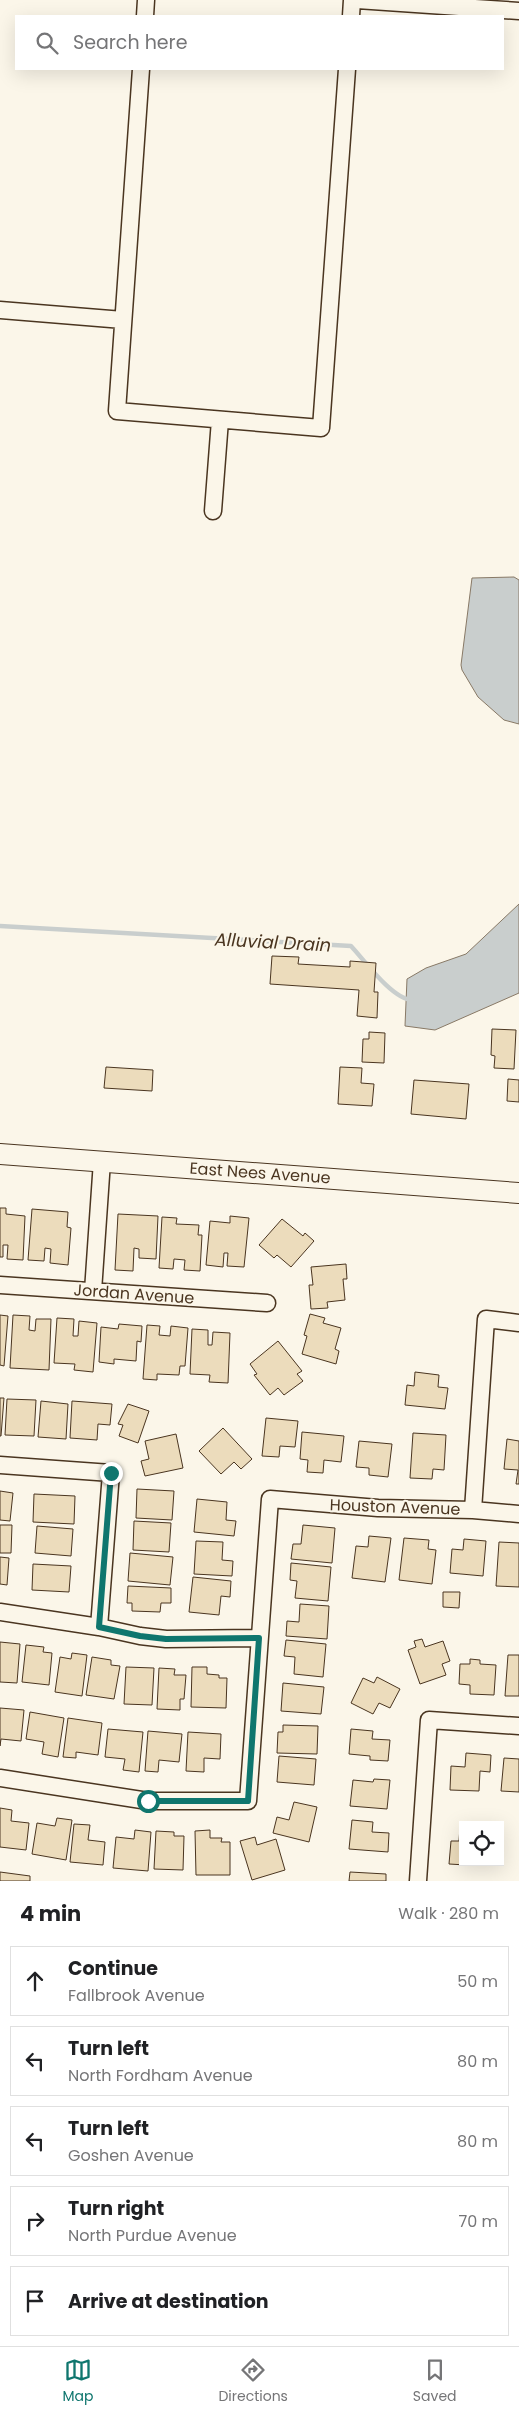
<!DOCTYPE html>
<html lang="en">
<head>
<meta charset="utf-8">
<style>
	body { margin:0; font-family:Poppins,sans-serif; background:#f2f2f2; color:#202124 }
	.controls { position:absolute; right:15px; bottom:15px; display:grid; overflow:hidden; border-radius:0px; box-shadow:0 5px 20px #0002 }
	.controls button { width:45px; height:45px; display:grid; place-items:center; padding:0; border:0; border-bottom:1px solid #e0e0e0; background:#fff; color:#202124; font:25px sans-serif }
	.stop { position:absolute; width:15px; height:15px; margin:-11px; border:4px solid #0f766e; border-radius:50%; background:#fff }
	.stop.end { background:#0f766e; border-color:#fff; box-shadow:0 1px 5px #0008 }
	.list { margin:0; padding:0; list-style:none }
	h2 { display:flex; justify-content:space-between; align-items:center; height:65px; margin:0; padding:0 20px; font-size:21px }
	h2 small { font-size:16px; font-weight:400; color:#757577 }
	.list li { display:grid; grid-template-columns:32px 1fr auto; gap:15px; align-items:center; box-sizing:border-box; height:70px; margin:0 10px 10px; padding:0 10px; border:1px solid #e0e0e0; border-radius:0px }
	.list b { display:block; font-size:19px; white-space:nowrap }
	.list p { margin:0; font-size:16px; white-space:nowrap; color:#757577 }
	.list em { font-size:16px; font-style:normal; color:#757577 }
	.icon { flex:none; width:28px; height:28px; fill:none; stroke:currentColor; stroke-width:2; stroke-linecap:round; stroke-linejoin:round }
	.map { position:relative; flex:none; width:519px; height:1881px; overflow:hidden }
	.search { position:absolute; background:#fff; box-shadow:0 5px 20px #0002; left:15px; right:15px; top:15px; height:55px; display:flex; align-items:center; gap:12px; box-sizing:border-box; padding:0 18px; border-radius:0px; color:#757577; font-size:19px }
	.sheet { height:465px; background:#fff }
	nav { display:flex; justify-content:space-around; align-items:center; box-sizing:border-box; height:70px; border-top:1px solid #e0e0e0; background:#fff; font-size:14px; color:#757577 }
	nav a { display:grid; justify-items:center; gap:2px }
	nav .on { color:#0f766e }
	.map>svg:first-child { display:block }
</style>
</head>
<body>
<div class="map">
<svg width="519" height="1881" viewBox="0 0 519 1881">
	<rect width="100%" height="100%" fill="#fbf6e9"/>
	<path fill="#c9cecd" stroke="#887966" d="M514,577L519,580V724L504,720L478,697L462,670L461,665L472,578Z
		M519,904V993L435,1030L405,1026L407,979L426,968L466,954Z"/>
	<g fill="none" stroke-linecap="round" stroke-linejoin="round">
		<path stroke="#c9cecd" stroke-width="4.5" d="M0,926L351,946C365,961 392,999 412,1000"/>
	</g>
	<path fill="#ecdcbc" stroke="#4a3520" d="M272,956L299,957L298,964L350,967V961L376,963L374,992H378L377,1018L357,1016L359,990L270,984Z
		M492,1029L516,1030L514,1069L494,1068L495,1056L491,1055Z
		M369,1032L385,1033L384,1063L362,1062L363,1039H369Z
		M106,1067L153,1070L152,1091L104,1088Z
		M340,1067L362,1068L361,1083L374,1084L372,1106L338,1104Z
		M508,1079L519,1080V1102L507,1101Z
		M414,1080L469,1084L466,1119L411,1114Z
		M0,1208H6V1214L25,1216L23,1260L7,1259L8,1245H3V1257H0Z
		M32,1209L68,1212L67,1227L71,1228L68,1265L50,1263L51,1249L45,1248L44,1261L28,1260Z
		M118,1214L158,1216L156,1259L139,1258V1249L134,1248L133,1271L115,1270Z
		M230,1216L249,1218L244,1267L227,1266L228,1253H224L223,1267L206,1265L210,1221L230,1223Z
		M162,1217L177,1218L176,1224L199,1225L198,1235H202L200,1271L184,1270L185,1260L174,1259L173,1269L159,1268Z
		M282,1219L303,1236L305,1233L314,1241L291,1267L277,1255L274,1258L259,1245Z
		M346,1264L347,1279H343L345,1300L327,1302L328,1308L311,1309L309,1285H313L311,1267Z
		M310,1314L325,1318L323,1323L341,1328L335,1349L339,1351L336,1364L302,1354L307,1336L304,1335Z
		M0,1315L8,1316L4,1366L0,1365Z
		M13,1315L30,1316L29,1330L35,1331L36,1319H51L49,1370L10,1368Z
		M57,1318L74,1319L73,1336H78L79,1321L97,1323L93,1372L74,1370L75,1364L54,1363Z
		M119,1324L142,1326L141,1342L137,1341L136,1361L114,1359V1364L99,1362L101,1327L118,1329Z
		M147,1325L160,1326L159,1335L170,1336L171,1326L188,1328L185,1366H180L179,1375L157,1374V1380L143,1379Z
		M192,1329L208,1330V1345H212L213,1332L230,1333L228,1383L209,1382L210,1375L190,1374Z
		M278,1341L302,1371L297,1374L303,1381L284,1395L278,1388L270,1395L254,1375L257,1374L250,1364Z
		M415,1372L439,1375L438,1387L448,1388L445,1409L405,1405L407,1385L414,1386Z
		M0,1398H4L1,1436H0Z
		M7,1399L36,1400L34,1436L5,1435Z
		M41,1401L68,1404L66,1439L38,1437Z
		M72,1401L112,1404L110,1425L98,1424L97,1440L70,1438Z
		M128,1404L149,1411L138,1443L119,1436L123,1425L118,1424Z
		M266,1418L298,1421L295,1447L280,1446L279,1457L262,1456Z
		M223,1428L252,1459L241,1469L234,1462L221,1474L199,1451Z
		M302,1432L344,1436L341,1462L324,1460L323,1473L307,1472L308,1460L300,1459Z
		M413,1433L446,1435L444,1470L433,1469L432,1479L410,1478Z
		M176,1434L183,1468L145,1476L141,1461L149,1459L145,1441Z
		M507,1439L519,1441V1484H516L518,1470L504,1469Z
		M359,1441L392,1444L388,1477L369,1475V1468L356,1467Z
		M137,1489L174,1491L172,1520L136,1518Z
		M0,1491L13,1493L10,1521L0,1520Z
		M34,1494L75,1496L74,1524L33,1522Z
		M197,1499L227,1502L226,1520L236,1521L234,1536L194,1532Z
		M134,1521L171,1523L169,1552L133,1550Z
		M0,1525H12L11,1553H0Z
		M303,1525L335,1528L332,1563L291,1559L293,1544H301Z
		M37,1526L73,1529L71,1556L35,1553Z
		M369,1536L391,1538L385,1582L352,1578L356,1546L368,1547Z
		M404,1538L429,1540L428,1549L436,1550L432,1584L399,1580Z
		M464,1539L486,1541L483,1576L450,1573L452,1549L463,1550Z
		M196,1541L223,1542L222,1560L233,1561L232,1576L194,1574Z
		M499,1542L519,1543V1587L496,1586Z
		M130,1553L173,1557L170,1585L128,1581Z
		M0,1557L9,1558L7,1585L0,1584Z
		M291,1563L331,1567L328,1601L295,1598L297,1581L290,1580Z
		M33,1564L71,1566L69,1592L32,1590Z
		M193,1577L231,1581L230,1597L221,1596L219,1615L189,1612Z
		M128,1586L171,1588V1603H161L160,1612L132,1611V1603H127Z
		M443,1592H460L459,1608L443,1607Z
		M300,1604L329,1606L327,1639L286,1636L287,1621L299,1622Z
		M422,1639L425,1647L443,1641L450,1661L442,1664L446,1675L420,1684L408,1650L416,1647L414,1641Z
		M286,1640L326,1644L323,1677L294,1674L295,1657L284,1656Z
		M0,1642L20,1644L17,1683L0,1682Z
		M26,1645L44,1647L43,1652L52,1653L49,1685L22,1682Z
		M72,1653L87,1655L82,1696L55,1692L60,1657L71,1659Z
		M508,1655H519V1696H505Z
		M92,1657L111,1660V1665L120,1666L114,1699L86,1695Z
		M470,1659L480,1660V1664L496,1665L494,1695L470,1694V1685L459,1684L460,1664H470Z
		M126,1667L154,1668L152,1705L124,1704Z
		M192,1667H207V1674L219,1675V1678H227L226,1708L191,1707Z
		M159,1668L175,1669L174,1675H186L184,1699H180V1710L157,1709Z
		M377,1677L400,1689L390,1708L379,1703L373,1714L351,1703L363,1678L374,1683Z
		M283,1683L324,1687L321,1714L281,1711Z
		M0,1708L24,1710L21,1741L1,1739L0,1746Z
		M30,1712L64,1718L58,1757L42,1754L44,1742L26,1739Z
		M68,1718L102,1723L98,1755L76,1752V1758L63,1757Z
		M283,1725L318,1726L317,1754L277,1753L278,1732H283Z
		M108,1729L143,1732L139,1772L123,1770L125,1759L105,1757Z
		M351,1729L373,1731L372,1739L390,1740L388,1761L370,1760V1756L349,1754Z
		M148,1731L182,1734L179,1762L159,1760L158,1772L145,1771Z
		M188,1732L221,1734L220,1759L204,1758V1772L186,1771Z
		M466,1753L491,1755L490,1772L480,1771L479,1791L450,1790L451,1766L465,1767Z
		M279,1756L316,1759L314,1785L277,1782Z
		M504,1758L519,1759V1792L501,1791Z
		M374,1779L390,1780L387,1809L350,1806L353,1780L373,1782Z
		M294,1802L317,1807L309,1842L273,1833L277,1817L289,1820Z
		M0,1808L12,1810L11,1821L29,1823L26,1850L0,1847Z
		M57,1818L72,1820L66,1860L32,1854L37,1823L55,1826Z
		M352,1820L373,1822L372,1832L389,1833L388,1852L349,1849Z
		M74,1824L90,1825L88,1840L105,1842L103,1865L70,1862Z
		M460,1827H463V1862H466V1865L449,1864L451,1841H459Z
		M135,1830L151,1832L148,1871L113,1868L116,1837L134,1839Z
		M210,1830V1838H222L221,1842H230V1875H196L195,1831Z
		M156,1831L174,1832V1836H184L183,1870L154,1869Z
		M255,1837L257,1845L276,1839L285,1870L252,1880L240,1841Z
		M0,1872L30,1876V1881H0Z
		M350,1872L386,1874V1881H349Z"/>
	<g fill="none" stroke-linecap="round" stroke-linejoin="round">
		<defs>
			<path id="minor" d="M357,0L519,11
				M145,16L146,0
				M351,16L352,0
				M141,69L117,411L321,428L347,69
				M0,310L123,320
				M213,511L220,420
				M0,1285L267,1303
				M93,1291L102,1161
				M0,1465L111,1473L99,1627
				M473,1510L486,1319L519,1323
				M0,1612L99,1627L140,1636L166,1639L259,1638
				M0,1778L148,1801H248L270,1499L378,1508L473,1510L519,1514
				M418,1881L429,1720L519,1726"/>
			<path id="major" d="M0,1154L519,1193"/>
		</defs>
		<use href="#minor" stroke="#4a3520" stroke-width="19"/>
		<use href="#major" stroke="#4a3520" stroke-width="22"/>
		<use href="#minor" stroke="#fbf6e9" stroke-width="16"/>
		<use href="#major" stroke="#fbf6e9" stroke-width="20"/>
	</g>
	<g fill="none" stroke-linecap="round" stroke-linejoin="round">
		<path stroke="#0f766e" stroke-width="6" d="M111,1473L99,1627L140,1636L166,1639L259,1638L248,1801H148"/>
	</g>
	<g text-anchor="middle" dominant-baseline="central" stroke-width="4" stroke-linejoin="round" paint-order="stroke">
		<g font-size="16" fill="#4a3520" stroke="#fbf6e9">
			<text transform="translate(260 1173) rotate(4)">East Nees Avenue</text>
			<text transform="translate(134 1294) rotate(4)">Jordan Avenue</text>
			<text transform="translate(395 1507) rotate(2)">Houston Avenue</text>
		</g>
		<g font-size="18" font-style="italic" fill="#4a3520" stroke="#fbf6e9">
			<text transform="translate(273 942) rotate(3)">Alluvial Drain</text>
		</g>
	</g>
</svg>
<div class="controls">
<button><svg class="icon" aria-label="locate" viewBox="0 0 24 24"><circle cx="12" cy="12" r="6"/><path d="M12 2v4M12 18v4M2 12h4M18 12h4"/></svg></button>
</div>
<div class="stop" style="left:148px;top:1801px"></div>
<div class="stop end" style="left:111px;top:1473px"></div>
<div class="search"><svg class="icon" aria-label="search" viewBox="0 0 24 24"><circle cx="10" cy="10" r="6"/><path d="M15 15l6 6"/></svg>Search here</div>
</div>
<section class="sheet">
<h2>4 min<small>Walk · 280 m</small></h2>
<ul class="list">
<li><svg class="icon" aria-label="ahead" viewBox="0 0 24 24"><path d="M12 20V5M6 11l6-6 6 6"/></svg><div><b>Continue</b><p>Fallbrook Avenue</p></div><em>50 m</em></li>
<li><svg class="icon" aria-label="left" viewBox="0 0 24 24"><path d="M17 20v-9H6M10 6l-5 5 5 5"/></svg><div><b>Turn left</b><p>North Fordham Avenue</p></div><em>80 m</em></li>
<li><svg class="icon" aria-label="left" viewBox="0 0 24 24"><path d="M17 20v-9H6M10 6l-5 5 5 5"/></svg><div><b>Turn left</b><p>Goshen Avenue</p></div><em>80 m</em></li>
<li><svg class="icon" aria-label="right" viewBox="0 0 24 24"><path d="M7 20v-9h11M14 6l5 5-5 5"/></svg><div><b>Turn right</b><p>North Purdue Avenue</p></div><em>70 m</em></li>
<li><svg class="icon" aria-label="arrive" viewBox="0 0 24 24"><path d="M6 21V4h12l-3 4 3 4H6"/></svg><div><b>Arrive at destination</b></div></li>
</ul>
</section>
<nav>
<a class="on"><svg class="icon" aria-label="map" viewBox="0 0 24 24"><path d="M3 6l6-2 6 2 6-2v14l-6 2-6-2-6 2zM9 4v14M15 6v14"/></svg>Map</a>
<a><svg class="icon" aria-label="directions" viewBox="0 0 24 24"><path d="M12 3l9 9-9 9-9-9zM9 14v-3h6M13 9l2 2-2 2"/></svg>Directions</a>
<a><svg class="icon" aria-label="saved" viewBox="0 0 24 24"><path d="M7 4h10v16l-5-4-5 4z"/></svg>Saved</a>
</nav>
</body>
</html>
